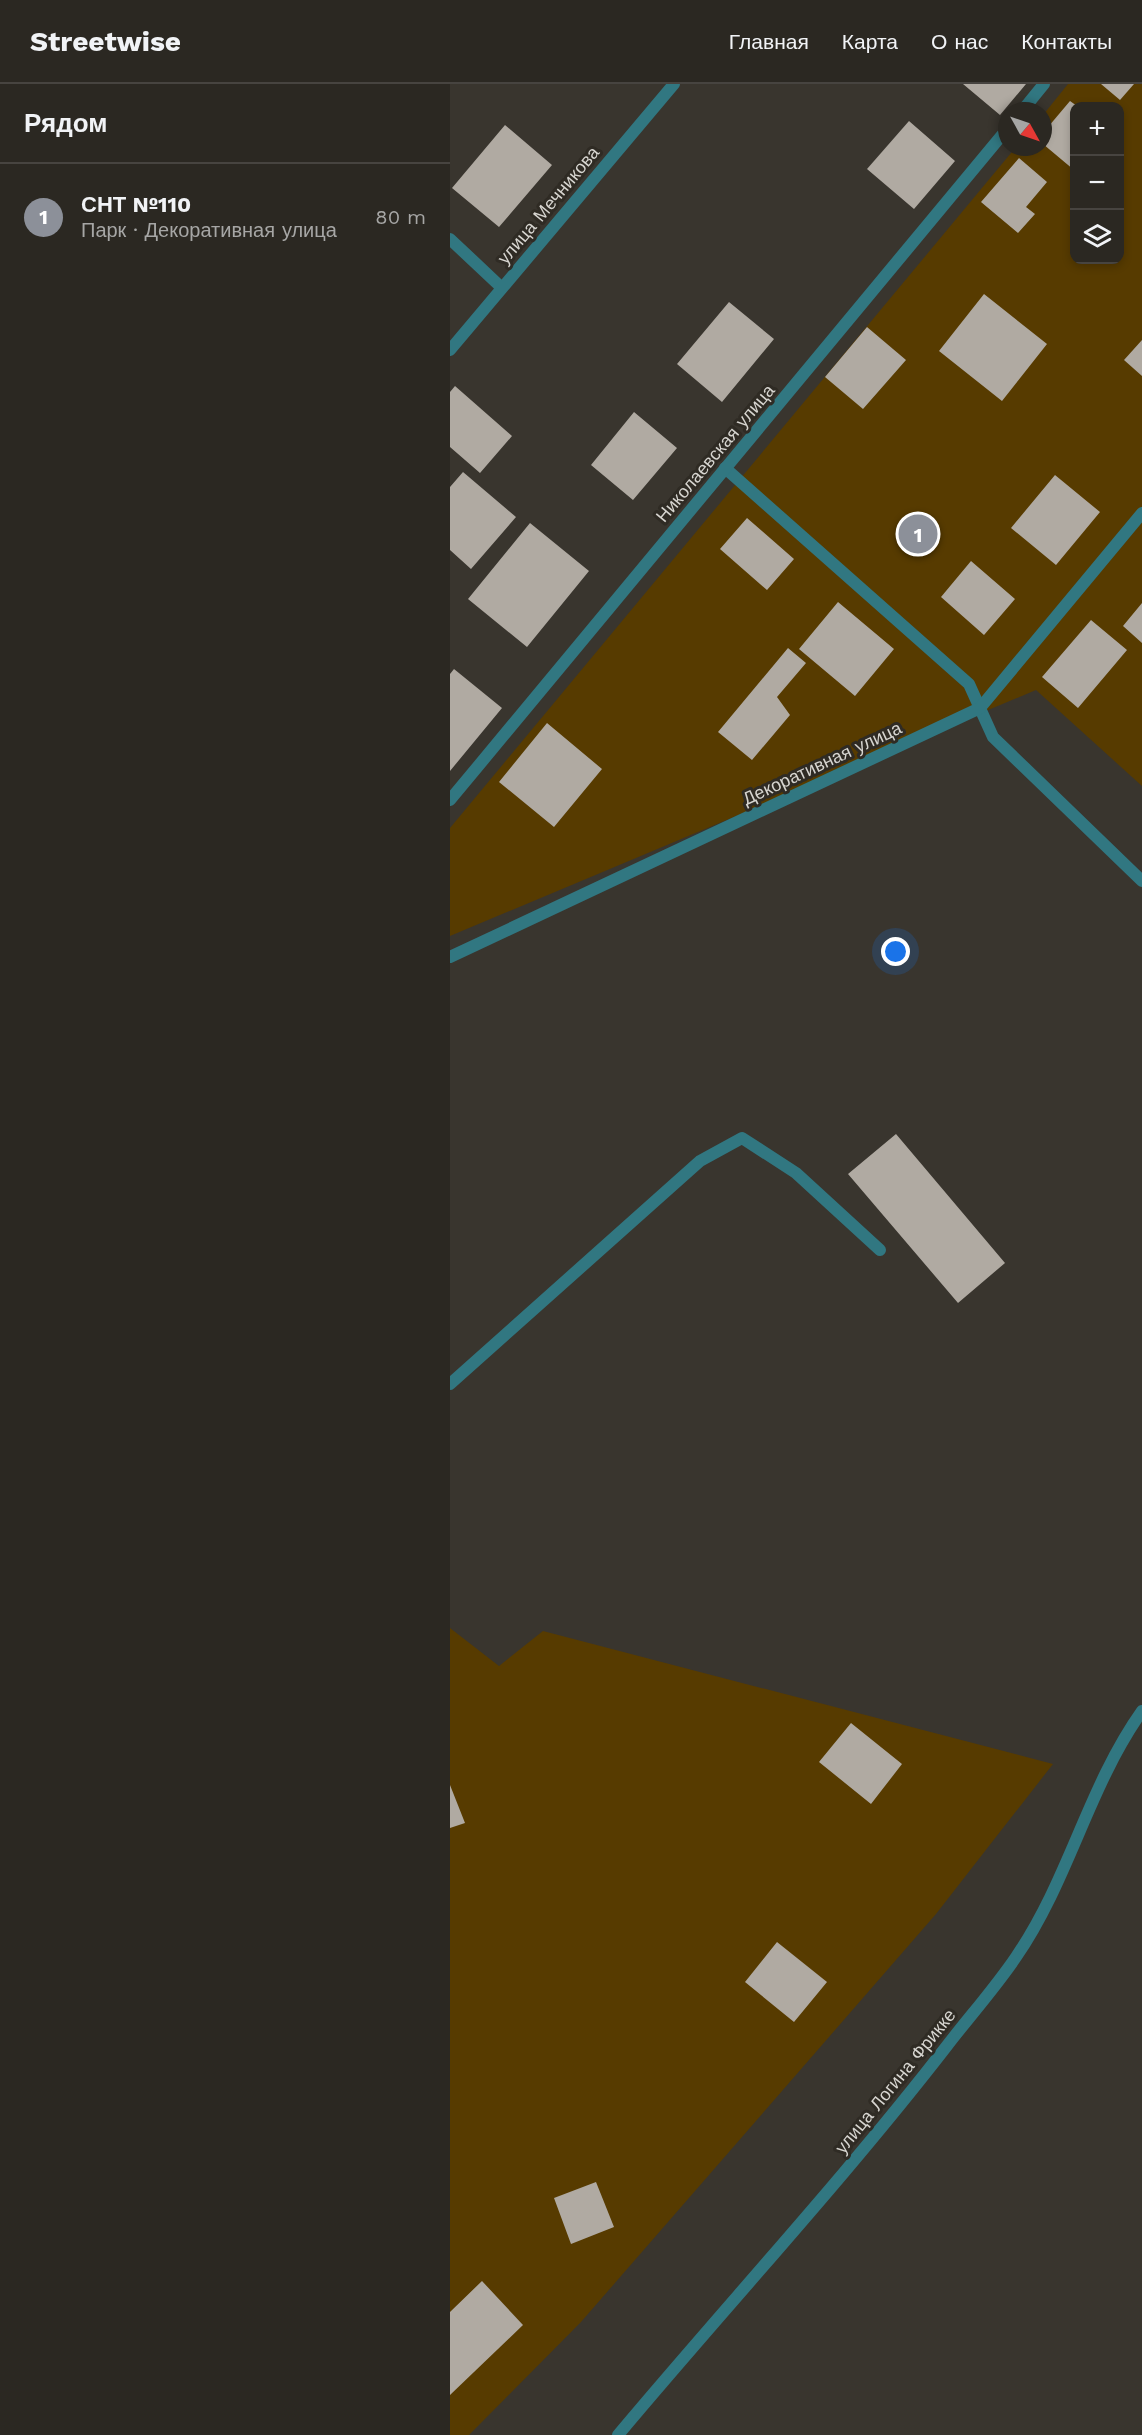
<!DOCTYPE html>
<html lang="ru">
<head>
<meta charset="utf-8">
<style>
	body { margin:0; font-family:"Work Sans",sans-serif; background:#33302a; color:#f1f3f6 }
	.controls { position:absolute; right:18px; top:18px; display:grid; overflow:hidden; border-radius:12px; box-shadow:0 3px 9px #0003 }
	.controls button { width:54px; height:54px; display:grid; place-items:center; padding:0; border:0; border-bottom:2px solid #474440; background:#2b2822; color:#f1f3f6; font:30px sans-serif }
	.compass { position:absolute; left:548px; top:18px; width:54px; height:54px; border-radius:50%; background:#2b2822; box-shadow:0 3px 9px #0003; rotate:130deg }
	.you { position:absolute; left:446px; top:868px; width:21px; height:21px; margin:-15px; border:4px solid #fff; border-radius:50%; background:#1a73e8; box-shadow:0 0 0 9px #1a73e833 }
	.badge { display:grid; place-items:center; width:39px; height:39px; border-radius:50%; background:#8c9099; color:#fff; font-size:20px; font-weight:700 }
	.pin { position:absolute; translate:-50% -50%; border:3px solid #fff; box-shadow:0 2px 6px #0006 }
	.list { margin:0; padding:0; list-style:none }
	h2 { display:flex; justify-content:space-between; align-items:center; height:78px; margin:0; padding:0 24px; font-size:26px }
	h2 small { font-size:20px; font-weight:400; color:#a6a6a5 }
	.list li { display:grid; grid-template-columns:39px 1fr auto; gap:18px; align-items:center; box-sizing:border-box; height:108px; padding:0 24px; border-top:2px solid #474440 }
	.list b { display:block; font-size:22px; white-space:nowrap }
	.list p { margin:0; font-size:20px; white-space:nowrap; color:#a6a6a5 }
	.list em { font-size:20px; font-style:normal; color:#a6a6a5 }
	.icon { flex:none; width:33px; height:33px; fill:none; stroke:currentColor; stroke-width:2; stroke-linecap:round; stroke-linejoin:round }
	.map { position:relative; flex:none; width:692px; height:2351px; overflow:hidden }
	header { display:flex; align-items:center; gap:36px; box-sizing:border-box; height:84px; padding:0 30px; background:#2b2822; border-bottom:2px solid #474440 }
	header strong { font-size:28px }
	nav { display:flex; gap:33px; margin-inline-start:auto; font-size:21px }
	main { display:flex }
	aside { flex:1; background:#2b2822 }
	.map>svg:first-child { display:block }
</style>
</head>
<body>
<header>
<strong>Streetwise</strong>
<nav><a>Главная</a><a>Карта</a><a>О нас</a><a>Контакты</a></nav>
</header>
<main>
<aside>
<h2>Рядом<small></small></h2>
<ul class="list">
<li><span class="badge">1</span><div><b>СНТ №110</b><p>Парк · Декоративная улица</p></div><em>80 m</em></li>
</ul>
</aside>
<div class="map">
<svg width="692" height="2351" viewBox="0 0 692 2351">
	<rect width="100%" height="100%" fill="#39352e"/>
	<path fill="#573b00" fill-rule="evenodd" d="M618,0H692V702L586,606L0,852V744L566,63H593V31ZM624,22H670V176H624Z
		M0,1544L49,1582L93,1547L603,1680L486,1830L131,2238L19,2351H0Z"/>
	<path fill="#b0aaa2" d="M513,0H576L550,31Z
		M651,0H684L670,16Z
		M620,17L627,22H624V86L593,60V49Z
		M459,37L505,77L464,125L417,85Z
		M55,41L102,81L49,143L2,104Z
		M569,74L597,98L576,123L585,130L568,149L531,118Z
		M534,210L597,260L552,317L489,267Z
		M279,218L324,255L272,318L227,280Z
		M417,243L456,276L413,325L375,293Z
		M692,256V292L674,276Z
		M5,302L62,352L30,389L0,363V308Z
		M184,328L227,364L183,416L141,381Z
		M13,388L66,433L21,485L0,466V403Z
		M605,391L650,428L606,481L561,444Z
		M297,434L344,475L317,506L270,465Z
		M80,439L139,487L77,563L18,515Z
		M521,477L565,515L534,551L491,513Z
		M388,518L444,565L405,612L349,565Z
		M692,519V559L673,542Z
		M641,536L677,566L628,624L592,593Z
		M338,564L356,579L327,613L340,631L302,676L268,648Z
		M4,585L52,624L0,687V590Z
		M97,639L152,685L104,743L49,698Z
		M446,1050L555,1179L508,1219L398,1090Z
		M401,1639L452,1680L421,1720L369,1678Z
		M0,1701L15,1739L0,1744Z
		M327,1858L377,1898L344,1938L295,1898Z
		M146,2098L164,2143L121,2160L104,2114Z
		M32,2197L73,2241L0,2311V2228Z"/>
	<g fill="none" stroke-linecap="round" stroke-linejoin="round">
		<path stroke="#317781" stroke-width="12" d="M275,384L519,600L543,653L692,797
			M0,1300L250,1077L292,1054L346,1089L430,1166"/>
		<path stroke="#317781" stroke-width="12" d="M572,27L594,0
			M0,155L52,204
			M0,266L224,0
			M0,716L557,45
			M0,873L530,624L692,429
			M168,2351C277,2221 392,2097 496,1963C519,1933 545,1904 566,1873C619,1796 638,1703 692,1627"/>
	</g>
	<g text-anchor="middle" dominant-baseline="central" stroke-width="6" stroke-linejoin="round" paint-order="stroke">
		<g font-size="18" fill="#d7d5d0" stroke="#2f2b24">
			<text transform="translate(98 121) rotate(-50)">улица Мечникова</text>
			<text transform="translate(265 369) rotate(-50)">Николаевская улица</text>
			<text transform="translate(372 679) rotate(-25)">Декоративная улица</text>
			<text transform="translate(445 1997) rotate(-51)">улица Логина Фрикке</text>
		</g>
	</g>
</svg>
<div class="controls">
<button>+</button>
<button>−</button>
<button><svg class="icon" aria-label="layers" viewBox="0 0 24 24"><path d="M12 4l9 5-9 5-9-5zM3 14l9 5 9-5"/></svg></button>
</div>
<svg class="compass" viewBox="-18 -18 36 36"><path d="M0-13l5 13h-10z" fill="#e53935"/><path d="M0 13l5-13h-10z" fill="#a6a6a5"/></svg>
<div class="you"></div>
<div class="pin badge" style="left:468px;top:450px">1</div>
</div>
</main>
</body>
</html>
